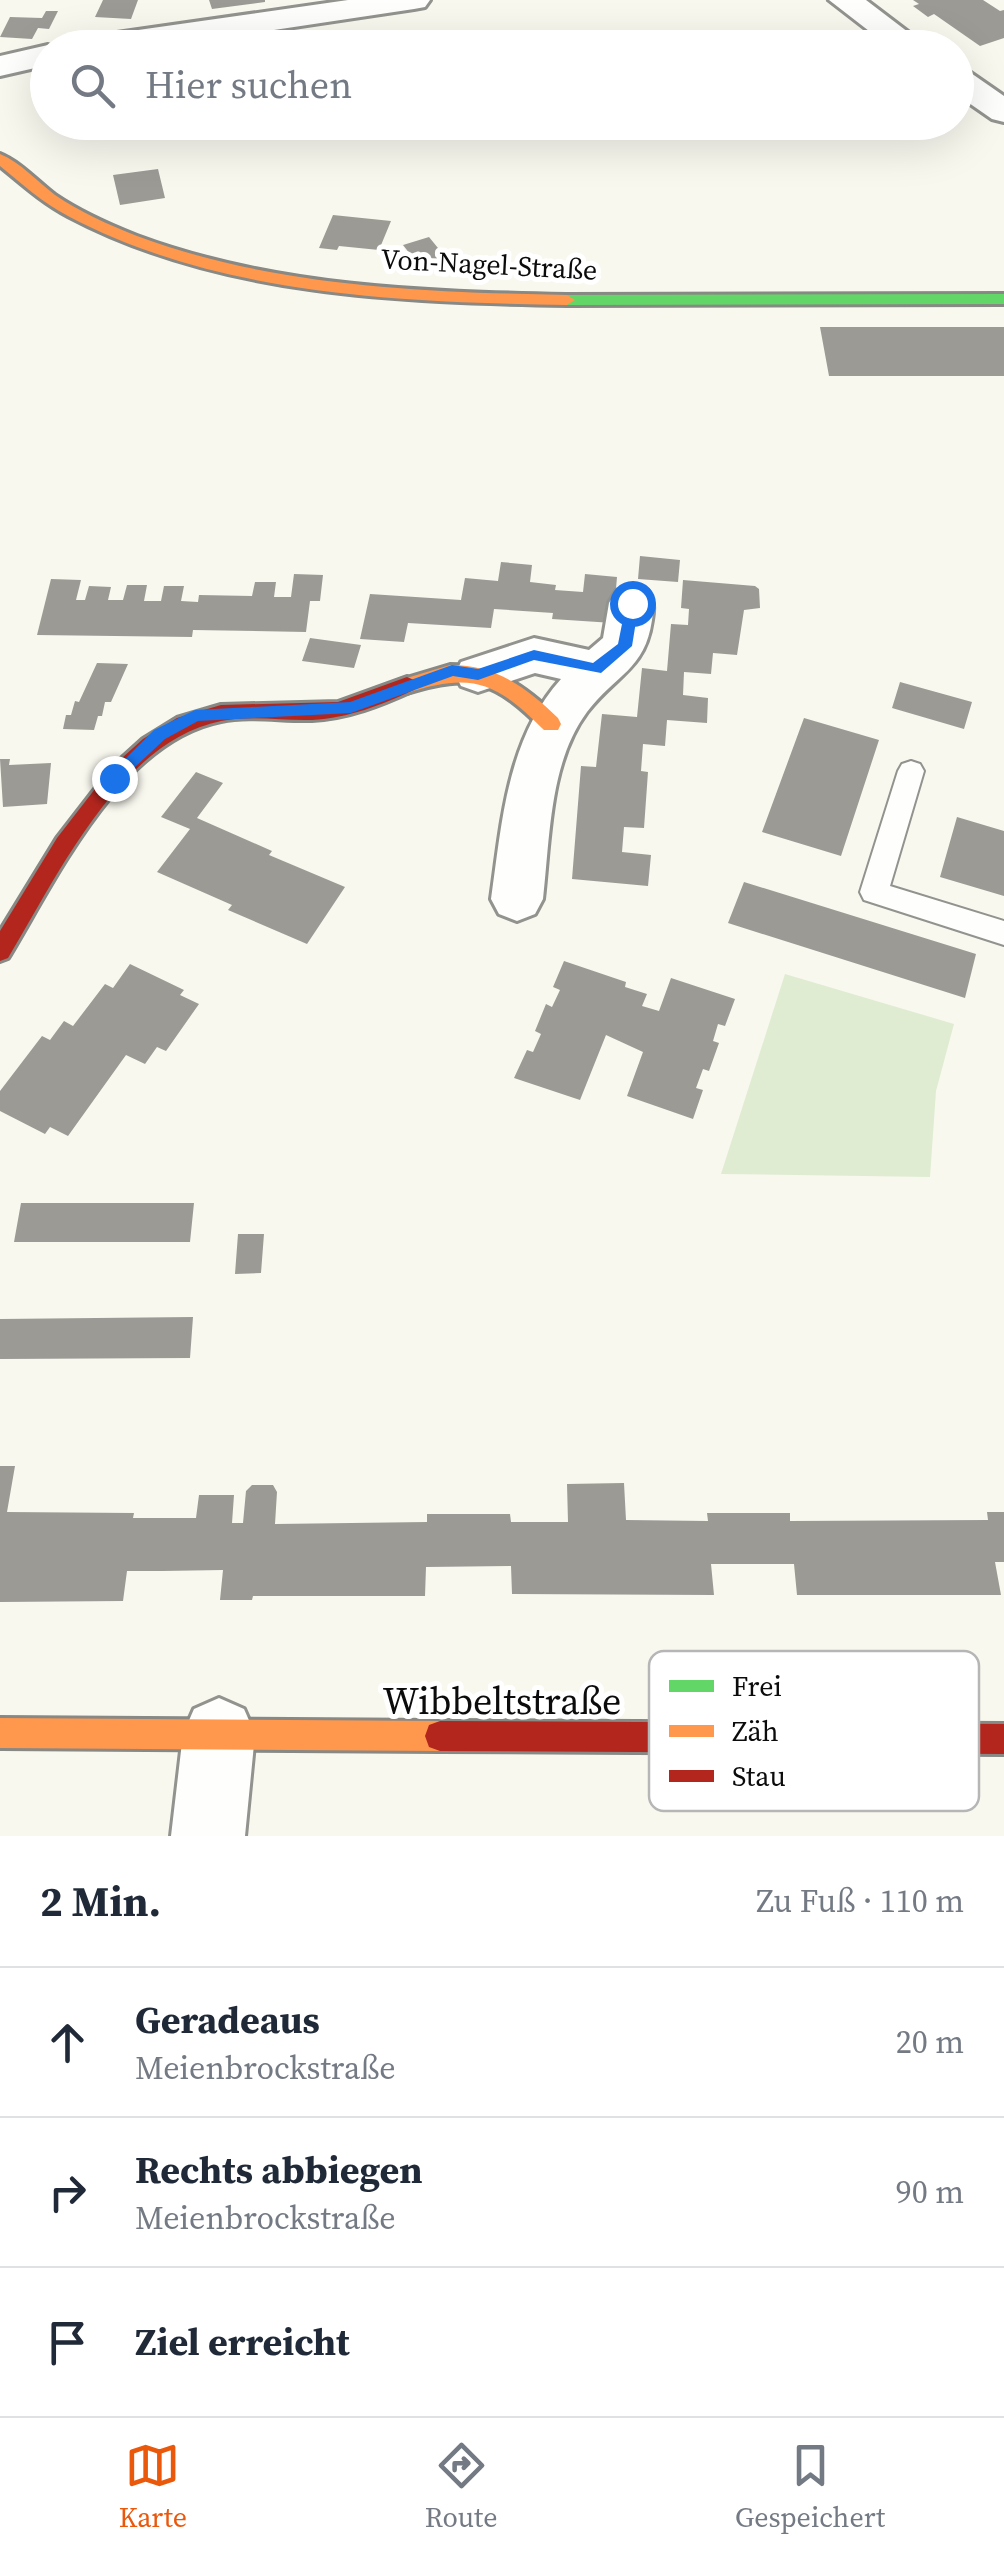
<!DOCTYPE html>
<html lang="de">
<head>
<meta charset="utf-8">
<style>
	body { margin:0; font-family:"Source Serif 4",serif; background:#f2f2f3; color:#1f2937 }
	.stop { position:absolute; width:30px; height:30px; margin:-22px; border:8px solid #1a73e8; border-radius:50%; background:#fff }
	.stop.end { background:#1a73e8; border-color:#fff; box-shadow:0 2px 10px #0008 }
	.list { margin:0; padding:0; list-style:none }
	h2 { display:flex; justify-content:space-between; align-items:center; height:130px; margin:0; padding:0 40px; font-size:42px }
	h2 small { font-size:32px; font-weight:400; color:#747a83 }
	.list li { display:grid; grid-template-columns:65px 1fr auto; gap:30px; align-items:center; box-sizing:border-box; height:150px; padding:0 40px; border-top:2px solid #e0e1e3 }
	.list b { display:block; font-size:38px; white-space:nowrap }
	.list p { margin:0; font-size:32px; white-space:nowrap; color:#747a83 }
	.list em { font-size:32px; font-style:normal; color:#747a83 }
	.icon { flex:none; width:55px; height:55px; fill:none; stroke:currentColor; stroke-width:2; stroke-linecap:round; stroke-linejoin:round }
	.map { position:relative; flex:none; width:1004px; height:1836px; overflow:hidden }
	.search { position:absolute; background:#fff; box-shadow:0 10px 40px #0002; left:30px; right:30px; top:30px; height:110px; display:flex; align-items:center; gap:25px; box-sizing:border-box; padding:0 35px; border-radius:55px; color:#747a83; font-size:38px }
	.sheet { height:580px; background:#fff }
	nav { display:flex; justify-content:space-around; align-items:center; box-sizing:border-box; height:140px; border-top:2px solid #e0e1e3; background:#fff; font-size:28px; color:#747a83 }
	nav a { display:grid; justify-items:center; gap:5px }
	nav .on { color:#ea580c }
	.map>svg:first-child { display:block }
</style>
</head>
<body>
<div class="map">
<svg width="1004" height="1836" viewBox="0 0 1004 1836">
	<rect width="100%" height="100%" fill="#f8f8ef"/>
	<path fill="#dfecd2" d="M785,974L954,1024L936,1091L930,1177L721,1174Z"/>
	<path fill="#9b9a95" d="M103,0H138L131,19L95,17Z
		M209,0H265V2L212,9Z
		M913,0H983L1000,11L1004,10V38L980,46L934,14L928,17L913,6L919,4Z
		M46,11H58L49,29L38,28L32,39L0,37L10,17L42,18Z
		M158,169L165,198L120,205L113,175Z
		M333,215L391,221L379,250L339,246L337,250L319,248Z
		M429,237L447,259L420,267L403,245Z
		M820,327H1004V376H829Z
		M640,556L680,560L678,582L638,579Z
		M501,562L532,565L530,582L556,585L555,590L583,592L585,574L617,577L613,623L552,619L553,613L494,609L491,628L408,623L404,642L360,639L370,594L461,600L465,578L498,581Z
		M294,574L323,575L320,601H310L306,632L193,630L192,637L37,635L51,579L81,580L76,600H85L89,586L111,587L108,600H123L127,585H147L144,601H161L164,586H184L181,601L198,602L199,595L252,596L255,582H276L274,597H291Z
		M683,580L755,586L759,589L760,608L744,610L737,655L713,653L711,674L684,672L683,695L708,698L707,723L667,720L665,746L643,744L641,771L648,772L644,828L624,827L622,852L651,855L648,886L572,879L581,766L596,767L602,714L637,717L642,668L667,671L671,624L688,625L689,609L681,608Z
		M310,638L361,645L354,668L302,661Z
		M97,663L128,664L111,702H105L102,716H98L94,730L63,729L66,715H71L75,701L79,702Z
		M900,682L972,702L964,729L892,708Z
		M804,718L879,740L841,856L762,832Z
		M0,759H10L9,765L51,763L47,804L3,807Z
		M196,772L223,783L197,818L272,851L269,855L345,887L307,944L228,910L232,905L157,872L190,829L161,817Z
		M957,817L1004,831V896L940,877Z
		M744,882L976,954L965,998L728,923Z
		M564,961L626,982L625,987L647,994L642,1006L659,1011L671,978L735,999L725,1026L718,1024L713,1041L719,1043L709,1071L703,1069L696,1088L703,1090L693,1119L627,1096L643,1052L606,1035L580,1100L514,1078L527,1050L533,1052L541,1034L535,1031L546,1004L552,1007L560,990L553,987Z
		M130,964L184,990L180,995L199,1004L166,1051L157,1047L145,1064L126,1055L68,1136L50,1127L45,1134L0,1111V1091L42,1036L50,1040L64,1021L73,1026L105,984L113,988Z
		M21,1203H194L190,1242H14Z
		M238,1234H264L261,1273L235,1274Z
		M193,1317L190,1358L0,1359V1319Z
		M0,1466H15L7,1512L134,1513L133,1518H196L199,1495H234L232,1523H243L246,1491L252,1485H273L277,1492L275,1524L427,1522V1514H510L511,1522H568L567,1484L624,1483L626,1520L708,1521L707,1513H790V1521L988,1520L987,1512H1004V1562H995L1001,1595H797L794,1564H711L714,1595L512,1594L511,1566L426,1567L425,1596H253L252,1600H220L223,1570L162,1571H127L123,1601L0,1602Z"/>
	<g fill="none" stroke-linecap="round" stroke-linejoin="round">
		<defs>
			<path id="lane" d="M911,761L920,764L924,771L890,886L1004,921V945L864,900L860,892L898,771L902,764Z"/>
			<path id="street" d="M348,0H430L425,7L414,9L153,48H66L70,41L82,38Z
				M829,0H866L929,48H891Z
				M48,45L57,48H48V65L0,76V56Z
				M956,68L968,71L1004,96V122L992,119L956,94Z
				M632,587L648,591C654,603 654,608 652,620C645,670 615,675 587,712C549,763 550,839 543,899L535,914L517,921L499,914L491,899C502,822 507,739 561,679L535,673L478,692L461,686L455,674L461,662L534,638L589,650L603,638L609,603L616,591Z
				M219,1698L244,1709L255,1734L245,1836H171L183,1734L194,1709Z"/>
			<path id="fast" d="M1004,294V304L567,305L559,300L567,295Z"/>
			<path id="slow" d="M0,154C20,162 38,182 55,195C80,212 109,225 137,236C274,287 423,292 567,295L575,300L567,305C400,302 219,296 68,216C43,203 22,184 0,166Z
				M450,665C496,665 526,687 558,718L561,724L558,730H544C496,682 473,672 407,693L397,685L400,680Z
				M0,1718L440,1721L451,1725L455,1736L451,1747L440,1751L0,1748Z"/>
			<path id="jam" d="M407,677L414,680L417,685L414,690C381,705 349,718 312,720C282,721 251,715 221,721C120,741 57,877 8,958L0,961V931L57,838L112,767L143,739L177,718L221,705L338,702Z
				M440,1721L1004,1724V1754L440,1751L429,1747L425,1736L429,1725Z"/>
		</defs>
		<use href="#lane" stroke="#92928e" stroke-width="4"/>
		<use href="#street" stroke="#92928e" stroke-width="6"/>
		<use href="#fast" stroke="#888884" stroke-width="6"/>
		<use href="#slow" stroke="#888884" stroke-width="6"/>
		<use href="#jam" stroke="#888884" stroke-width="6"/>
		<use href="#lane" fill="#fefefd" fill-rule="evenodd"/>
		<use href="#street" fill="#fefefd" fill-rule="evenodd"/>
		<use href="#fast" fill="#63d668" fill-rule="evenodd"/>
		<use href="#slow" fill="#ff974d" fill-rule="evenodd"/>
		<use href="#jam" fill="#b3261e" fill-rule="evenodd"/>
	</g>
	<path fill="#1a73e8" d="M627,599L639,603L632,646L601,673L534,660L478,680L453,676L351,713L198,721L165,739L119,782L114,784L106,778L154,730L195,710L350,702L452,665L478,669L534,650L593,663L618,644Z"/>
	<g text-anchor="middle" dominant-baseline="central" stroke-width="10" stroke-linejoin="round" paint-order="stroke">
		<g font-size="28" fill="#0b0b0b" stroke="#fff">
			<text transform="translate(489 264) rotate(3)">Von-Nagel-Straße</text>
		</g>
		<g font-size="38" fill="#0b0b0b" stroke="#fff">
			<text x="502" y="1701">Wibbeltstraße</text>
		</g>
	</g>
	<rect x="649" y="1651" width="330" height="160" rx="15" fill="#fff" stroke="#b6b6b6" stroke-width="2.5"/>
	<rect x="669" y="1680" width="45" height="12" fill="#63d668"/>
	<rect x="669" y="1725" width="45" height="12" fill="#ff974d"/>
	<rect x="669" y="1770" width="45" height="12" fill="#b3261e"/>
	<g font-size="28" fill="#0b0b0b">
		<text x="732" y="1696">Frei</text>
		<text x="732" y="1741">Zäh</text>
		<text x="732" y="1786">Stau</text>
	</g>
</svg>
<div class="stop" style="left:632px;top:603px"></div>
<div class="stop end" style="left:114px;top:778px"></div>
<div class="search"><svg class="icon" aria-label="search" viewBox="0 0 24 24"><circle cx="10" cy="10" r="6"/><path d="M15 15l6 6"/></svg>Hier suchen</div>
</div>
<section class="sheet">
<h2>2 Min.<small>Zu Fuß · 110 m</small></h2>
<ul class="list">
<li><svg class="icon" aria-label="ahead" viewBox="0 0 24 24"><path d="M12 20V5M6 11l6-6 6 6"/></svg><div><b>Geradeaus</b><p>Meienbrockstraße</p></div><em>20 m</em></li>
<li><svg class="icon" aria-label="right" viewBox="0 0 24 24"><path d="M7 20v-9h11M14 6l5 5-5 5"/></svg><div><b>Rechts abbiegen</b><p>Meienbrockstraße</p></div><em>90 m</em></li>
<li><svg class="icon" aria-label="arrive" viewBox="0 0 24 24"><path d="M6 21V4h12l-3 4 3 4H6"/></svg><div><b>Ziel erreicht</b></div></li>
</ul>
</section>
<nav>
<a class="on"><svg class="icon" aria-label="map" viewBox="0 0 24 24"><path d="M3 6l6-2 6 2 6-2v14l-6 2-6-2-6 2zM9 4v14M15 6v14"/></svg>Karte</a>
<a><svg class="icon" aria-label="directions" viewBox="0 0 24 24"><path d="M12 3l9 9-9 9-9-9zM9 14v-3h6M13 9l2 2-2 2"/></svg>Route</a>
<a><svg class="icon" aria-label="saved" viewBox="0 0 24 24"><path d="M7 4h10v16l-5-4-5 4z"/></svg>Gespeichert</a>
</nav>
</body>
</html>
